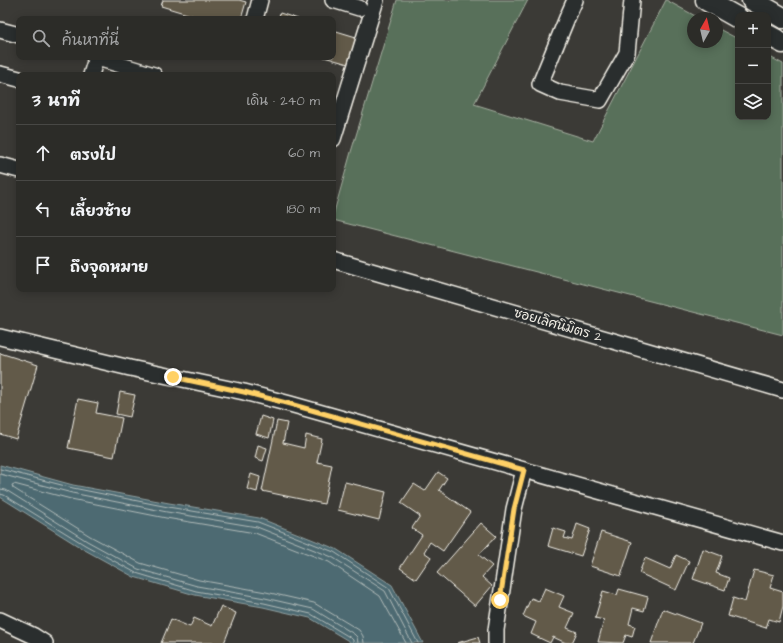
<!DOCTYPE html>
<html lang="th">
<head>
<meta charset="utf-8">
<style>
	body { margin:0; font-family:"Architects Daughter","Playpen Sans Thai",sans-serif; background:#343430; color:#f1f3f6 }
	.controls { position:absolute; right:12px; top:12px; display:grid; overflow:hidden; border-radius:8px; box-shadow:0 2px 10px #0003 }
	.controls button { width:36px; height:36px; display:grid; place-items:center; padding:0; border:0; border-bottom:1px solid #484845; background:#2c2c28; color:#f1f3f6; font:20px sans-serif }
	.compass { position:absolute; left:687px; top:12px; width:36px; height:36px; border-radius:50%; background:#2c2c28; box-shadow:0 2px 10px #0003; rotate:8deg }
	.stop { position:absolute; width:12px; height:12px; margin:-9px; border:3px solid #ffd166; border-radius:50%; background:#fff }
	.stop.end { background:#ffd166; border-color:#fff; box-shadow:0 1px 4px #0008 }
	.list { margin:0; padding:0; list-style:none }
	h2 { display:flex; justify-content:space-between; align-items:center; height:52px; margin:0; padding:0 16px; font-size:17px }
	h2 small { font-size:13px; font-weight:400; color:#a6a7a8 }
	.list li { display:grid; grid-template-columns:26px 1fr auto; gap:12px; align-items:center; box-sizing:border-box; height:56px; padding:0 16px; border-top:1px solid #484845 }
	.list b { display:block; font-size:15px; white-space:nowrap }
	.list em { font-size:13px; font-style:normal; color:#a6a7a8 }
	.icon { flex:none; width:22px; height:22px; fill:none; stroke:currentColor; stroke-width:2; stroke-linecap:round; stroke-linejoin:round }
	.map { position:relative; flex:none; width:783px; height:643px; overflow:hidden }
	.search { position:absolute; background:#2c2c28; box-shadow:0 2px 10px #0003; left:16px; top:16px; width:320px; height:44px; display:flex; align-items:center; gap:10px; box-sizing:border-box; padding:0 14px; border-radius:8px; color:#a6a7a8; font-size:15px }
	.panel { position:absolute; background:#2c2c28; box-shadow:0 2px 10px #0003; left:16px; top:72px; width:320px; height:220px; border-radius:8px }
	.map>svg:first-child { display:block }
</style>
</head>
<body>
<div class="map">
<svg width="783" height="643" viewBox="0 0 783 643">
	<rect width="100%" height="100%" fill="#3b3a36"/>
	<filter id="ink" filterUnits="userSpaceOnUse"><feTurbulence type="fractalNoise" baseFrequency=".025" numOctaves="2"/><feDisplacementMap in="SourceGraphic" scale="8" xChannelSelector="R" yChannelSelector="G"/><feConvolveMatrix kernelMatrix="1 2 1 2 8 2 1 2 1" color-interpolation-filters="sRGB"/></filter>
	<g filter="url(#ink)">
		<path fill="#596f5a" stroke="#a6b0a1" d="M397,0H528L474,104L593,141L666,0L699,18H693V42H717V28L738,39V117H768V56L783,64V335L333,220V216L351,152Z"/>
		<path fill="#4d6a72" stroke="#90a0a1" d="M0,465L73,485L169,503L259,518L336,549L392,585L423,643H352L310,618L263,607L195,595L134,577L83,549L0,497Z"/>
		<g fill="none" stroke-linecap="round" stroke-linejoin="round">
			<path stroke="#b1bbb9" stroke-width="1" d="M0,469L73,488L168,507L258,522L334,552L389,588L418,643
				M0,474L72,493L167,512L257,527L332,557L385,591L412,643
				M0,489L6,490L87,541L138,569L197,586L265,598L313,609L354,634L357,637L358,643
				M0,494L4,495L85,545L136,573L196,591L264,603L311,614L351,638L353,640V643
				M364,643L363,636L359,630L314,603L266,592L199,580L140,563L90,536L13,488L12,485L14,484L71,499L166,518L255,533L329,562L380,596L406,643"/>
		</g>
		<path fill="#625a4a" stroke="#f4f1e8" d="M163,0H239L246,2L241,19H204L161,6Z
			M280,13L298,19H278Z
			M333,30L356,37L348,64L324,57H333Z
			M0,353L38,365L16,439L0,434Z
			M120,392L135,395L130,417L116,414Z
			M78,399L98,403L96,413L122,418L114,457L68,448Z
			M261,416L273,420L269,438L256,434Z
			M277,421L287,423L283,443L304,448L306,435L322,439L317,462L332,465L324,504L262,491Z
			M258,445L267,448L263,461L255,458Z
			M438,472L447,478L439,490L470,512L443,551L430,542L424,552L431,557L416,579L400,568L422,535L412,528L420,516L401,503L414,484L425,491Z
			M251,474L260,477L257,492L247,489Z
			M345,482L386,492L379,520L338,510Z
			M481,523L496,536L479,555L492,566L482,577L492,586L475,606L437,573Z
			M577,524L590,529L581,556L548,546L553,528L566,532L564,538L572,540Z
			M601,532L632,542L621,576L590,566Z
			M703,549L722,556L716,573L729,578L725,590L693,579Z
			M676,555L689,561L676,590L639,573L645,558L670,569Z
			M754,570L774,575L770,588L783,592V606L779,622L769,619L766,628L728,616L733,598L745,602Z
			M545,588L564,596L559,607L574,613L567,628L577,632L572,643H566L553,637L550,643L531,634L536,622L523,616L531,598L539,601Z
			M619,589L648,597L644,611L633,608L629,624L635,626L632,637L626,635L623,643L598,642L604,620L595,618L603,591L617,595Z
			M221,606L236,613L224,643H161L171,619L190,627L194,618L212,626Z
			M663,609L701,623L693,643H651Z
			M478,637L480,643H457Z"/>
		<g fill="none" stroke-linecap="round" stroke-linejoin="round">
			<defs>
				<path id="minor" d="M333,0L359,8
					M575,0L567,18L540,84L560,93L600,100L627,53L632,0
					M255,19L260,0
					M0,30L19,35
					M94,57L154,75
					M0,74L19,79
					M91,75L96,58
					M333,139L376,0
					M0,165L19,170
					M333,260L783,390
					M0,337L130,368L244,392L290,404L783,543
					M0,620L34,636L45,643
					M496,643V630L514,509L524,470"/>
				<path id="major" d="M706,0L738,18
					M752,0L783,18
					M768,35L783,43"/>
			</defs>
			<use href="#minor" stroke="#f4f1e8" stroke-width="18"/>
			<use href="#major" stroke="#f4f1e8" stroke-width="23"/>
			<use href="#minor" stroke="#2a2d2e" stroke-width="15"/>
			<use href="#major" stroke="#2a2d2e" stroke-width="20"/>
		</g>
	</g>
	<g fill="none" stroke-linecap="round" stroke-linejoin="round" filter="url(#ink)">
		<path stroke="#ffd166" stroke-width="5" d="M173,377L244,392L290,404L524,470L514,509L500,600"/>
	</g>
	<g text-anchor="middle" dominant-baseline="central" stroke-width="4" stroke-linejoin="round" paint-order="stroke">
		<g font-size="13" fill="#f4f1e8" stroke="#2a2d2e">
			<text transform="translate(558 325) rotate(16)">ซอยเลิศนิมิตร 2</text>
		</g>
	</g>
</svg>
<div class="controls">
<button>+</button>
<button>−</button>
<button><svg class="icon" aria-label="layers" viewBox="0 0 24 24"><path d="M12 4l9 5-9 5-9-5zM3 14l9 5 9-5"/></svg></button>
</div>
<svg class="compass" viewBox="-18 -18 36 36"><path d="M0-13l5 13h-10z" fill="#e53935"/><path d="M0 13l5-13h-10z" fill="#a6a7a8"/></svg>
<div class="stop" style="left:500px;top:600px"></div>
<div class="stop end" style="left:173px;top:377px"></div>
<div class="search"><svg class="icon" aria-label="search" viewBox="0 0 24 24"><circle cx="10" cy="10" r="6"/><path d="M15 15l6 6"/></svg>ค้นหาที่นี่</div>
<section class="panel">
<h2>3 นาที<small>เดิน · 240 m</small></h2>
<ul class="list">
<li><svg class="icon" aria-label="ahead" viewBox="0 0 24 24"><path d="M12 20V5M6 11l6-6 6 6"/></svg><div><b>ตรงไป</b></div><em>60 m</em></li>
<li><svg class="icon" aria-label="left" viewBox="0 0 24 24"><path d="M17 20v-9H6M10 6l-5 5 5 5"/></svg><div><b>เลี้ยวซ้าย</b></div><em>180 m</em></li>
<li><svg class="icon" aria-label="arrive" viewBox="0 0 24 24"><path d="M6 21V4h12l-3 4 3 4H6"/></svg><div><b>ถึงจุดหมาย</b></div></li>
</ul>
</section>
</div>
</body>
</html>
